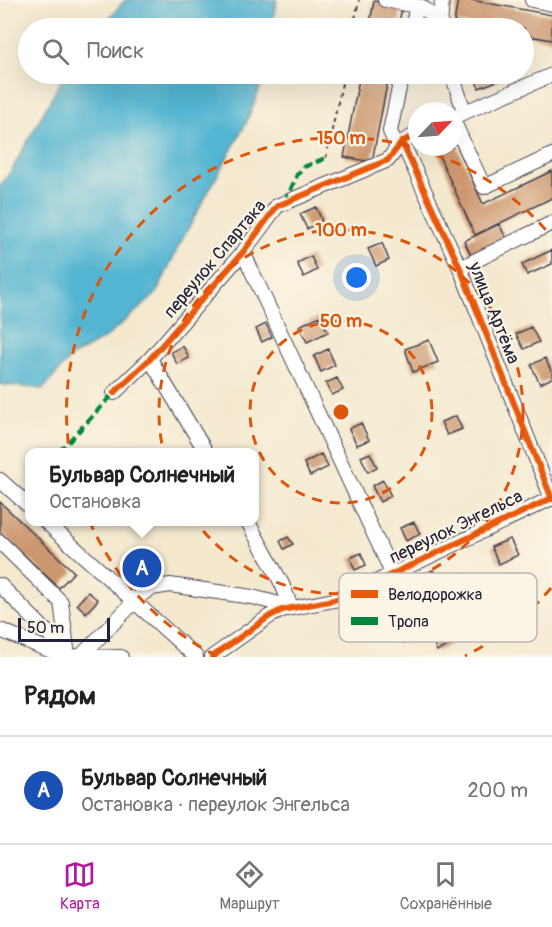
<!DOCTYPE html>
<html lang="ru">
<head>
<meta charset="utf-8">
<style>
	body { margin:0; font-family:Pangolin,sans-serif; background:#f2f2f2; color:#202124 }
	.compass { position:absolute; left:408px; top:102px; width:54px; height:54px; border-radius:50%; background:#fff; box-shadow:0 6px 24px #0002; rotate:65deg }
	.scale { position:absolute; left:18px; bottom:15px; width:92px; box-sizing:border-box; padding-left:6px; border:3px solid #22223b; border-top:0; font-size:16px; line-height:21px; white-space:nowrap; color:#22223b; -webkit-text-stroke:4px #fcf5e5; paint-order:stroke }
	.you { position:absolute; left:357px; top:278px; width:21px; height:21px; margin:-15px; border:4px solid #fff; border-radius:50%; background:#1a73e8; box-shadow:0 0 0 9px #1a73e833 }
	.badge { display:grid; place-items:center; width:39px; height:39px; border-radius:50%; background:#b5179e; color:#fff; font-size:20px; font-weight:700 }
	.pin { position:absolute; translate:-50% -50%; border:3px solid #fff; box-shadow:0 2px 6px #0006 }
	.popup { position:absolute; left:25px; top:448px; width:234px; height:78px; box-sizing:border-box; display:grid; place-content:center; border-radius:12px; background:#fff; filter:drop-shadow(0 2px 4px #0005); font-size:20px; white-space:nowrap; color:#757577 }
	.popup b { font-size:22px; color:#202124 }
	.popup::after { content:''; position:absolute; left:50%; top:100%; margin-left:-12px; border:12px solid transparent; border-top-color:#fff }
	.list { margin:0; padding:0; list-style:none }
	h2 { display:flex; justify-content:space-between; align-items:center; height:78px; margin:0; padding:0 24px; font-size:26px }
	h2 small { font-size:20px; font-weight:400; color:#757577 }
	.list li { display:grid; grid-template-columns:39px 1fr auto; gap:18px; align-items:center; box-sizing:border-box; height:108px; padding:0 24px; border-top:2px solid #e0e0e0 }
	.list b { display:block; font-size:22px; white-space:nowrap }
	.list p { margin:0; font-size:20px; white-space:nowrap; color:#757577 }
	.list em { font-size:20px; font-style:normal; color:#757577 }
	.icon { flex:none; width:33px; height:33px; fill:none; stroke:currentColor; stroke-width:2; stroke-linecap:round; stroke-linejoin:round }
	.map { position:relative; flex:none; width:552px; height:657px; overflow:hidden }
	.search { position:absolute; background:#fff; box-shadow:0 6px 24px #0002; left:18px; right:18px; top:18px; height:66px; display:flex; align-items:center; gap:15px; box-sizing:border-box; padding:0 21px; border-radius:33px; color:#757577; font-size:22px }
	.sheet { height:186px; background:#fff }
	nav { display:flex; justify-content:space-around; align-items:center; box-sizing:border-box; height:84px; border-top:2px solid #e0e0e0; background:#fff; font-size:16px; color:#757577 }
	nav a { display:grid; justify-items:center; gap:3px }
	nav .on { color:#b5179e }
	.map>svg:first-child { display:block }
</style>
</head>
<body>
<div class="map">
<svg width="552" height="657" viewBox="0 0 552 657">
	<rect width="100%" height="100%" fill="#fcf5e5"/>
	<filter id="ink" filterUnits="userSpaceOnUse"><feTurbulence type="fractalNoise" baseFrequency=".0167" numOctaves="2"/><feDisplacementMap in="SourceGraphic" scale="12" xChannelSelector="R" yChannelSelector="G"/><feConvolveMatrix kernelMatrix="1 2 1 2 8 2 1 2 1" color-interpolation-filters="sRGB"/></filter>
	<filter id="wash" filterUnits="userSpaceOnUse"><feTurbulence type="fractalNoise" baseFrequency=".008" numOctaves="4" result="noise"/><feDisplacementMap in="SourceGraphic" scale="24" xChannelSelector="R" yChannelSelector="G"/><feGaussianBlur stdDeviation="1.35" result="paint"/><feColorMatrix in="noise" values="0 0 0 0 0 0 0 0 0 0 0 0 0 0 0 0 0 1.4 0 .05"/><feComposite in="paint" operator="in"/></filter>
	<g filter="url(#wash)">
		<rect width="100%" height="100%" fill="#f4e9cf"/>
		<path fill="#53b5d2" stroke="#3a6c86" stroke-width="1.5" d="M125,0H277L272,28H101Z
			M65,74H266L246,123L178,247L156,294L105,338L71,357L43,389L0,384V186L10,173Z"/>
		<g id="blocks">
			<path fill="#cd986f" d="M458,0H471L552,15V40L524,35V28H490L454,22Z
				M374,1L402,7L398,28H369Z
				M360,74H389L372,162L344,157Z
				M473,74H515L479,88Z
				M453,137L483,204L552,171V198L475,235L436,149L453,147Z
				M316,207L322,221L307,229L300,214Z
				M499,224L506,238L471,255L464,241Z
				M382,243L389,260L376,266L368,249Z
				M552,250V264L527,275L522,264Z
				M311,256L317,270L304,277L297,263Z
				M320,316L328,332L307,342L299,326Z
				M266,324L272,337L262,342L256,329Z
				M531,327L539,342L524,349L516,334Z
				M429,340L438,362L413,372L405,349Z
				M183,346L189,358L177,364L171,352Z
				M328,349L335,365L321,372L314,356Z
				M545,358L552,373V378L540,384L531,365Z
				M337,378L343,390L332,395L326,383Z
				M456,416L462,429L447,435L441,422Z
				M361,423L369,440L357,445L349,429Z
				M370,453L377,467L368,472L361,457Z
				M321,454L328,467L310,476L304,463Z
				M383,480L391,496L380,502L372,486Z
				M0,502L74,572L59,588L0,532Z
				M414,522L420,534L406,541L400,528Z
				M288,537L293,544L284,549L280,541Z
				M510,539L518,555L499,564L491,547Z
				M361,553L366,565L355,570L350,558Z
				M433,570L441,586L425,593L418,577Z
				M383,591L390,607L403,602L418,637L404,643L398,629L381,636L376,624L369,627L358,601Z
				M88,592L98,600L86,613L77,604Z
				M528,594L536,611L521,618L513,601Z
				M443,630L450,645L437,651L430,636Z"/>
		</g>
	</g>
	<g filter="url(#ink)">
		<use href="#blocks" fill-opacity="0" stroke="#424051" stroke-width="1.5"/>
		<g fill="none" stroke-linecap="round" stroke-linejoin="round">
			<defs>
				<path id="minor" d="M385,0L422,7L439,21
					M532,0L552,4
					M440,26L442,0
					M412,28L417,6
					M452,74L464,111
					M453,117L552,75
					M453,120L484,187L552,155
					M402,142L460,268L552,499
					M397,148L390,131L402,74
					M243,252L393,575
					M460,268L552,223
					M150,359L206,452
					M114,393L150,359L243,252L277,206L388,160L402,142L417,134
					M0,480L30,507
					M46,522L196,657
					M248,522L282,584L291,607
					M0,542L61,602L68,657
					M0,585L67,652
					M0,630L66,657
					M77,656L121,657
					M81,656L142,594L152,588L170,585L252,597L291,607
					M212,657L270,616L282,610L334,600L359,590L552,498"/>
			</defs>
			<use href="#minor" stroke="#424051" stroke-width="16"/>
			<path stroke="#424051" stroke-width="2" stroke-dasharray="4.5 4.5" stroke-linecap="butt" d="M353,28L359,0
				M326,158L344,74"/>
			<use href="#minor" stroke="#fff" stroke-width="14"/>
			<path stroke="#00873e" stroke-width="4.5" stroke-dasharray="9 4.5" stroke-linecap="butt" d="M285,203L297,175L304,167L326,158
				M59,452L114,393"/>
			<defs>
				<path id="cycleway" d="M402,142L460,268L552,499
					M114,393L150,359L243,252L277,206L388,160L402,142L417,134
					M212,657L270,616L282,610L334,600L359,590L552,498"/>
			</defs>
			<use href="#cycleway" stroke="#fcf5e5" stroke-width="10"/>
			<use href="#cycleway" stroke="#e8590c" stroke-width="6"/>
		</g>
	</g>
	<g fill="none" stroke="#de560e" stroke-width="3" stroke-dasharray="10 8">
		<circle cx="341" cy="412" r="91"/>
		<circle cx="341" cy="412" r="182"/>
		<path d="M551 588A274 274 0 0 1 465 656M217 656A274 274 0 1 1 551 236"/>
	</g>
	<g text-anchor="middle" dominant-baseline="central" stroke-width="4.5" stroke-linejoin="round" paint-order="stroke">
		<g font-size="18" fill="#22223b" stroke="#fcf5e5">
			<text transform="translate(215 259) rotate(-50)">переулок Спартака</text>
			<text transform="translate(494 313) rotate(68)">улица Артёма</text>
			<text transform="translate(456 527) rotate(-26)">переулок Энгельса</text>
		</g>
	</g>
	<rect x="339" y="573" width="198" height="69" rx="9" fill="#fcf5e5" stroke="#bbb6b2" stroke-width="1.5"/>
	<rect x="351" y="590" width="27" height="8" fill="#e8590c"/>
	<rect x="351" y="617" width="27" height="8" fill="#00873e"/>
	<g font-size="16" fill="#22223b">
		<text x="388" y="600">Велодорожка</text>
		<text x="388" y="627">Тропа</text>
	</g>
	<circle cx="341" cy="412" r="9" fill="#de560e" stroke="#fcf5e5" stroke-width="3"/>
	<g font-size="18" text-anchor="middle" font-weight="bold" fill="#de560e" stroke="#fcf5e5" stroke-width="4.5" stroke-linejoin="round" paint-order="stroke">
		<text x="341" y="144">150 m</text>
		<text x="341" y="236">100 m</text>
		<text x="341" y="327">50 m</text>
	</g>
</svg>
<svg class="compass" viewBox="-18 -18 36 36"><path d="M0-13l5 13h-10z" fill="#e53935"/><path d="M0 13l5-13h-10z" fill="#757577"/></svg>
<div class="scale">50 m</div>
<div class="you"></div>
<div class="pin badge" style="left:142px;top:568px;background:#1a4fb4">A</div>
<div class="popup"><b>Бульвар Солнечный</b>Остановка</div>
<div class="search"><svg class="icon" aria-label="search" viewBox="0 0 24 24"><circle cx="10" cy="10" r="6"/><path d="M15 15l6 6"/></svg>Поиск</div>
</div>
<section class="sheet">
<h2>Рядом<small></small></h2>
<ul class="list">
<li><span class="badge" style="background:#1a4fb4">A</span><div><b>Бульвар Солнечный</b><p>Остановка · переулок Энгельса</p></div><em>200 m</em></li>
</ul>
</section>
<nav>
<a class="on"><svg class="icon" aria-label="map" viewBox="0 0 24 24"><path d="M3 6l6-2 6 2 6-2v14l-6 2-6-2-6 2zM9 4v14M15 6v14"/></svg>Карта</a>
<a><svg class="icon" aria-label="directions" viewBox="0 0 24 24"><path d="M12 3l9 9-9 9-9-9zM9 14v-3h6M13 9l2 2-2 2"/></svg>Маршрут</a>
<a><svg class="icon" aria-label="saved" viewBox="0 0 24 24"><path d="M7 4h10v16l-5-4-5 4z"/></svg>Сохранённые</a>
</nav>
</body>
</html>
